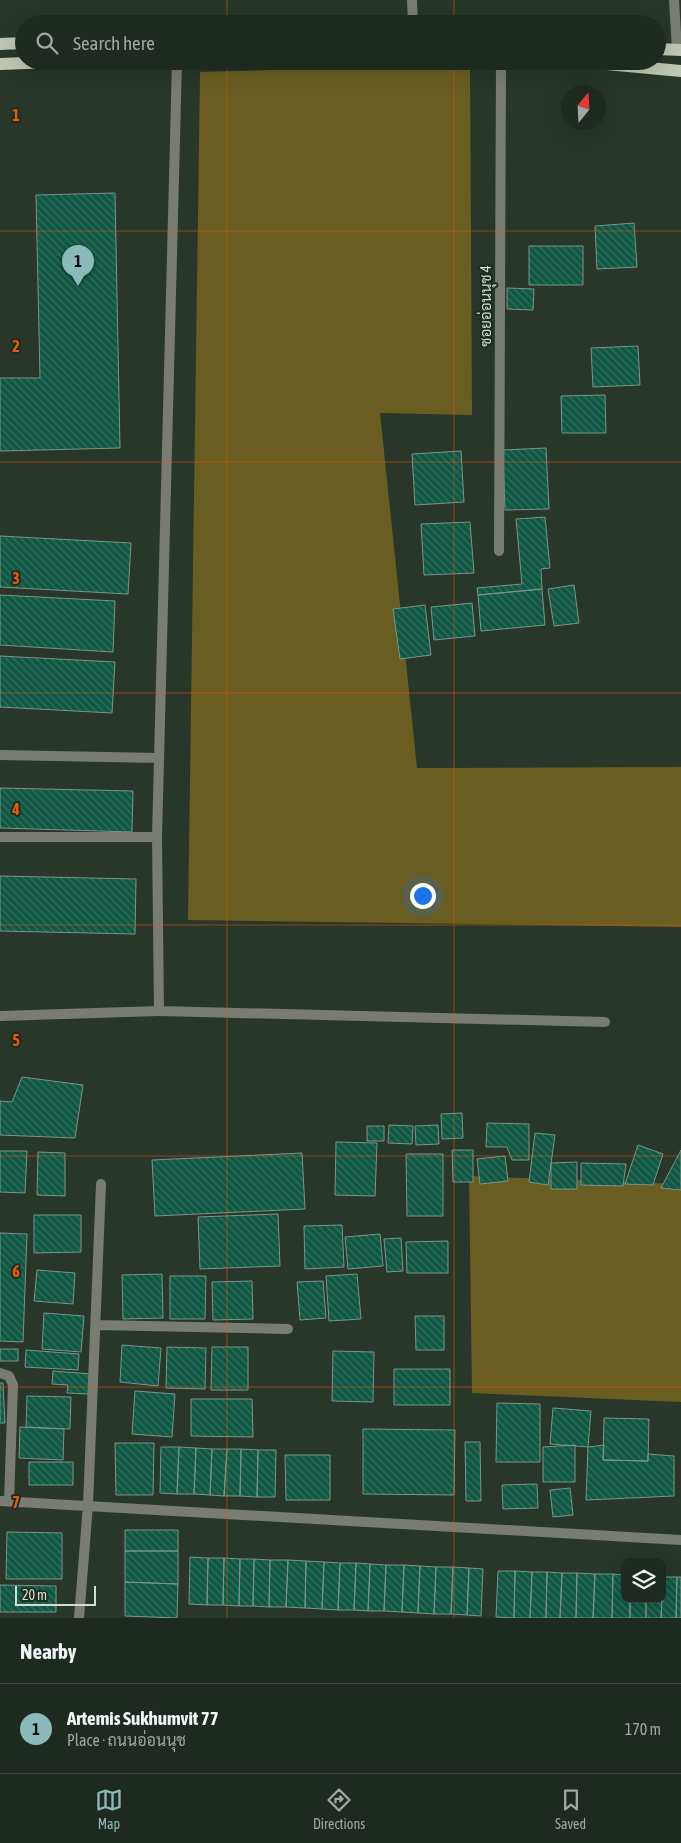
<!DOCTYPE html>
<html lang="en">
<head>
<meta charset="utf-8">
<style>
	body { margin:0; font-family:"Asap Condensed",Sarabun,sans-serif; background:#2b352c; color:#f1f3f6 }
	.controls { position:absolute; right:15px; bottom:15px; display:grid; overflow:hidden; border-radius:10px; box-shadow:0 5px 20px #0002 }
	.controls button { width:45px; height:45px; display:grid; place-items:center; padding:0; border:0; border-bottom:1px solid #3c453d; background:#1e291f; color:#f1f3f6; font:25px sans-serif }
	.compass { position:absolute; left:561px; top:85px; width:45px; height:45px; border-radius:50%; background:#1e291f; box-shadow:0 5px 20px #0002; rotate:18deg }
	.scale { position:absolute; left:15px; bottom:12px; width:81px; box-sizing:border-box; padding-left:5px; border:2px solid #d3ddd3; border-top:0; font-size:14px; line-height:18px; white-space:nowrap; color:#d3ddd3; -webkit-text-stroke:4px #1f2d1f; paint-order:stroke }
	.you { position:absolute; left:422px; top:895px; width:18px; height:18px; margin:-12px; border:4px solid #fff; border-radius:50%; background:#1a73e8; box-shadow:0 0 0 8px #1a73e833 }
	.badge { display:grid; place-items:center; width:32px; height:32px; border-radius:50%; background:#8bbbb9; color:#111; font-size:16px; font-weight:700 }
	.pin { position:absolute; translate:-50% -41px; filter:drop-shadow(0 1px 2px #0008) }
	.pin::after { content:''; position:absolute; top:26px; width:18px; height:15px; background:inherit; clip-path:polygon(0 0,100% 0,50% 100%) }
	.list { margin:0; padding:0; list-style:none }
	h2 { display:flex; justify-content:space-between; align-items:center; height:65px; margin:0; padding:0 20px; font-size:21px }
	h2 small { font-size:16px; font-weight:400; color:#a1a6a4 }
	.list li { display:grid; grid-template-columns:32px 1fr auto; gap:15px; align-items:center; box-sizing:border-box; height:90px; padding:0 20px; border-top:1px solid #3c453d }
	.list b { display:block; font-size:19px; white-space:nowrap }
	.list p { margin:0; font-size:16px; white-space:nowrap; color:#a1a6a4 }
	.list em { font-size:16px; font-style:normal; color:#a1a6a4 }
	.icon { flex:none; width:28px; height:28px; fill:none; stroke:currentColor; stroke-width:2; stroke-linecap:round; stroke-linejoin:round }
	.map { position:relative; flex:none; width:681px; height:1618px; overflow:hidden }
	.search { position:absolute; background:#1e291f; box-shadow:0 5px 20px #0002; left:15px; right:15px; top:15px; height:55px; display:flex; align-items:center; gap:12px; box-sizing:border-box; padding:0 18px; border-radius:28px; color:#a1a6a4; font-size:19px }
	.sheet { height:155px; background:#1e291f }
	nav { display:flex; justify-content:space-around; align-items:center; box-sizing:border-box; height:70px; border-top:1px solid #3c453d; background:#1e291f; font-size:14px; color:#a1a6a4 }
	nav a { display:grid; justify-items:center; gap:2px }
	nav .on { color:#8bbbb9 }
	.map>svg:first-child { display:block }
</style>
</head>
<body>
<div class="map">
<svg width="681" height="1618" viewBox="0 0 681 1618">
	<defs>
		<pattern id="building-back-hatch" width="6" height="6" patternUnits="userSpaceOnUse" patternTransform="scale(1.25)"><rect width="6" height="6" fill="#105744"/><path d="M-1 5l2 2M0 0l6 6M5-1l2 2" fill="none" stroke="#326f5e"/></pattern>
	</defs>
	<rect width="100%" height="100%" fill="#283729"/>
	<path fill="#6a5d22" d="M470,65L472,415L380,413L417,768L681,767V927L188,920L200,72Z
		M469,1176L681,1184V1402L472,1393Z"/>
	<path fill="url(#building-back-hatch)" stroke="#7c958b" d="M115,193L120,448L0,451V378H40L36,195Z
		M634,223L637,267L597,269L595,226Z
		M529,246H583V285H529Z
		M507,288L534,289L533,310L507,309Z
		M638,346L640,385L593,387L591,348Z
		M605,395L606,433H562L561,396Z
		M546,448L549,509L505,510L503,450Z
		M461,451L464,502L415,505L412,454Z
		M545,517L550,568L541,569L542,589L478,595L477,588L522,584L516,519Z
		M470,522L474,573L424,575L421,524Z
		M0,536L131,543L128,594L0,587Z
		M574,585L579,623L554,626L548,589Z
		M542,589L545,625L481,631L478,595Z
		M0,595L115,601L113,652L0,645Z
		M472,603L475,636L434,640L431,607Z
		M425,605L431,655L400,659L393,609Z
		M0,656L115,662L112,713L0,707Z
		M0,788L133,791L132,832L0,828Z
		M0,876L136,879L135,934L0,931Z
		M22,1077L83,1085L75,1138L0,1135V1101L12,1102Z
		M462,1113L463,1138L442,1139L441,1114Z
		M487,1123L529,1124V1160H512L507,1147H486Z
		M389,1125L413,1126L412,1144L388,1143Z
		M438,1125L439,1144L416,1145L415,1126Z
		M367,1126H384V1141H367Z
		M535,1133L555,1135L548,1185L529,1182Z
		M336,1142L377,1143L375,1196L335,1195Z
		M638,1145L663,1154L653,1185L625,1184Z
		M452,1150H473V1182H453Z
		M681,1150V1190L661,1188Z
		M0,1151H27L25,1193L0,1192Z
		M38,1152L65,1153V1196L37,1195Z
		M302,1153L305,1209L155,1216L152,1160Z
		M406,1154H443V1216H407Z
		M505,1156L508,1181L480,1184L477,1159Z
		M577,1162V1189H551V1163Z
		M581,1163L626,1164L623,1186L581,1185Z
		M278,1214L280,1266L200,1269L198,1217Z
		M34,1215H81V1252L34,1253Z
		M342,1225L344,1267L305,1269L304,1226Z
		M0,1233L27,1234L23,1342L0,1341Z
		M380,1234L383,1266L348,1269L345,1237Z
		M401,1238L403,1271L387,1272L384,1239Z
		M448,1241V1273H407L406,1242Z
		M37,1270L75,1273L73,1304L34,1301Z
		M162,1274L163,1318L123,1319L122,1275Z
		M357,1274L361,1319L329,1321L326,1276Z
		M170,1276H206L205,1319H170Z
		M252,1281L253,1319L213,1320L212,1282Z
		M323,1281L326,1318L300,1320L297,1282Z
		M44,1313L84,1316L81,1352L42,1349Z
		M415,1316H444V1350H416Z
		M122,1345L161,1348L158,1386L120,1382Z
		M167,1347L206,1348L205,1389L166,1388Z
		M212,1347H248V1390H211Z
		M0,1349H18V1361H0Z
		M26,1350L79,1354L78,1370L25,1367Z
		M333,1351L374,1352L373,1402L332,1401Z
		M394,1369H450V1405H394Z
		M53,1371L91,1374L90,1394L67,1393L68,1385L52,1384Z
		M0,1383H3L5,1423H0Z
		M135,1391L175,1394L172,1437L132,1434Z
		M27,1396L71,1397L70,1429L26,1427Z
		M191,1399H252L253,1437L191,1436Z
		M497,1403L540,1404V1462H496Z
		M553,1408L591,1411L588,1447L550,1444Z
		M604,1418L649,1419L648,1461L603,1460Z
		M20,1427L64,1429L63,1460L19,1458Z
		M363,1429L455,1430L454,1495L363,1494Z
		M465,1442H480L481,1501H466Z
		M115,1443H154L153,1495H116Z
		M575,1445V1482H543V1447Z
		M604,1445L603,1460L648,1461V1454L674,1456V1496L586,1500L588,1447Z
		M161,1447H179L177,1494L160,1493Z
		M179,1447L196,1448L194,1494H177Z
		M196,1448L212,1449L210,1495L194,1494Z
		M212,1449H227L224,1496L210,1495Z
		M227,1449H241L240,1496H224Z
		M241,1449L258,1450L257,1497L240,1496Z
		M258,1450H276L275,1497H257Z
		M285,1455H330V1500H286Z
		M29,1462H73V1485H29Z
		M537,1484L538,1508L503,1509L502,1485Z
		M570,1488L573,1515L553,1517L550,1490Z
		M125,1530H178V1551H125Z
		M7,1532L62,1533V1579H6Z
		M125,1551H178V1584L125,1582Z
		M190,1557L208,1558L207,1605L189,1604Z
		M208,1558H224L223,1605H207Z
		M224,1558L240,1559L239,1606L223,1605Z
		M240,1559H254L253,1606H239Z
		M254,1559L270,1560L269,1607L253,1606Z
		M270,1560H288L286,1607H269Z
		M288,1560L306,1561L305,1608L286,1607Z
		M306,1561L324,1562L322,1609L305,1608Z
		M324,1562L340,1563L338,1610L322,1609Z
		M340,1563H356L354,1610H338Z
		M356,1563L370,1564L368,1611L354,1610Z
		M370,1564L386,1565L384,1611H368Z
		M386,1565H404L402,1612L384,1611Z
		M404,1565L420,1566L418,1613L402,1612Z
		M420,1566L436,1567L434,1614L418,1613Z
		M436,1567H453L451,1614H434Z
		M453,1567L469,1568L467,1615L451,1614Z
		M469,1568L483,1569L481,1616L467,1615Z
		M498,1571H515L514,1618L496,1617Z
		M515,1571L532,1572L530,1618H514Z
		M532,1572H547L546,1618H530Z
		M547,1572L562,1573L560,1618H546Z
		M562,1573H577L576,1618H560Z
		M577,1573L595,1574L593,1618H576Z
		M595,1574H613L612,1618H593Z
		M613,1574L625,1575V1599H630V1618H612Z
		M663,1577H677L676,1618H661Z
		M677,1577H681V1618H676Z
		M125,1582L178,1584L177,1618L125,1616Z
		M0,1585L56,1586V1612H0Z
		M630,1599H646V1618H630Z
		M646,1599H662L661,1618H646Z"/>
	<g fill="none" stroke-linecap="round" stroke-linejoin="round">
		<path stroke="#797c73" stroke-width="10" d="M412,0L413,24
			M0,755L159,758
			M0,837H157
			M0,1016L159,1011"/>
		<path stroke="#797c73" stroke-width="10" d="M674,0L677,50
			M177,61L157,837L159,1011L605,1022
			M499,551L501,61
			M96,1325L288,1329
			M0,1373L9,1376L13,1385L9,1501
			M0,1501L681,1540
			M79,1618L88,1505L101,1184"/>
		<path stroke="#bfc6b2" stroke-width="12" d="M0,44L24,43
			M657,49L681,50
			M575,61L681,71
			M0,64L78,61"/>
	</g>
	<path fill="none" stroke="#e8590c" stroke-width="1" stroke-opacity="0.55" d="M227,0V24M454,0V24M227,61V1618M454,61V1618M0,231H681M0,462H681M0,693H681M0,925H681M0,1156H681M0,1387H681"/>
	<g text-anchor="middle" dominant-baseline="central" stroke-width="4" stroke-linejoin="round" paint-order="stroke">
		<g font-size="15" fill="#d3ddd3" stroke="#1f2d1f">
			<text transform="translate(485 306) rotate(-90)">ซอยอ่อนนุช 4</text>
		</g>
	</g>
	<g font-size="16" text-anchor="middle" font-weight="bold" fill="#e8590c" stroke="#1f2d1f" stroke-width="4" stroke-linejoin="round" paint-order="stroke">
		<text x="16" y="121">1</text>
		<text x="16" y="352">2</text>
		<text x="16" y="584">3</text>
		<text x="16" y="815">4</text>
		<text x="16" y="1046">5</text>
		<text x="16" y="1277">6</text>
		<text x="16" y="1508">7</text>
	</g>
</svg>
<div class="controls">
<button><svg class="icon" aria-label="layers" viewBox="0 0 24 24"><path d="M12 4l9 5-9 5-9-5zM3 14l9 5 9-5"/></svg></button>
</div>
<svg class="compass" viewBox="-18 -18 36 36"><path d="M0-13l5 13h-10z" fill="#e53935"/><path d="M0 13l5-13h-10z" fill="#a1a6a4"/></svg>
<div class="scale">20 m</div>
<div class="you"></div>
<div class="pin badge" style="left:78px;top:286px">1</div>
<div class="search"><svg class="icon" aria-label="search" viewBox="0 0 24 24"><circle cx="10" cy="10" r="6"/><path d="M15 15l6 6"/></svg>Search here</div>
</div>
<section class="sheet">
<h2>Nearby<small></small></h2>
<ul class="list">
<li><span class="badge">1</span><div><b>Artemis Sukhumvit 77</b><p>Place · ถนนอ่อนนุช</p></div><em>170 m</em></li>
</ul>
</section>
<nav>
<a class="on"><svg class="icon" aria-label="map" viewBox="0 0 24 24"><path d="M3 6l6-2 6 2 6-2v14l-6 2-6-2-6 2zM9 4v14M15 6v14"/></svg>Map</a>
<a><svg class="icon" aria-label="directions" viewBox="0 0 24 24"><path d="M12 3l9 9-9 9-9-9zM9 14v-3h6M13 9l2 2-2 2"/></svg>Directions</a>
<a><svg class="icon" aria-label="saved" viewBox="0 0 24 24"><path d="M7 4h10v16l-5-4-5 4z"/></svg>Saved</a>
</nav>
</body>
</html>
